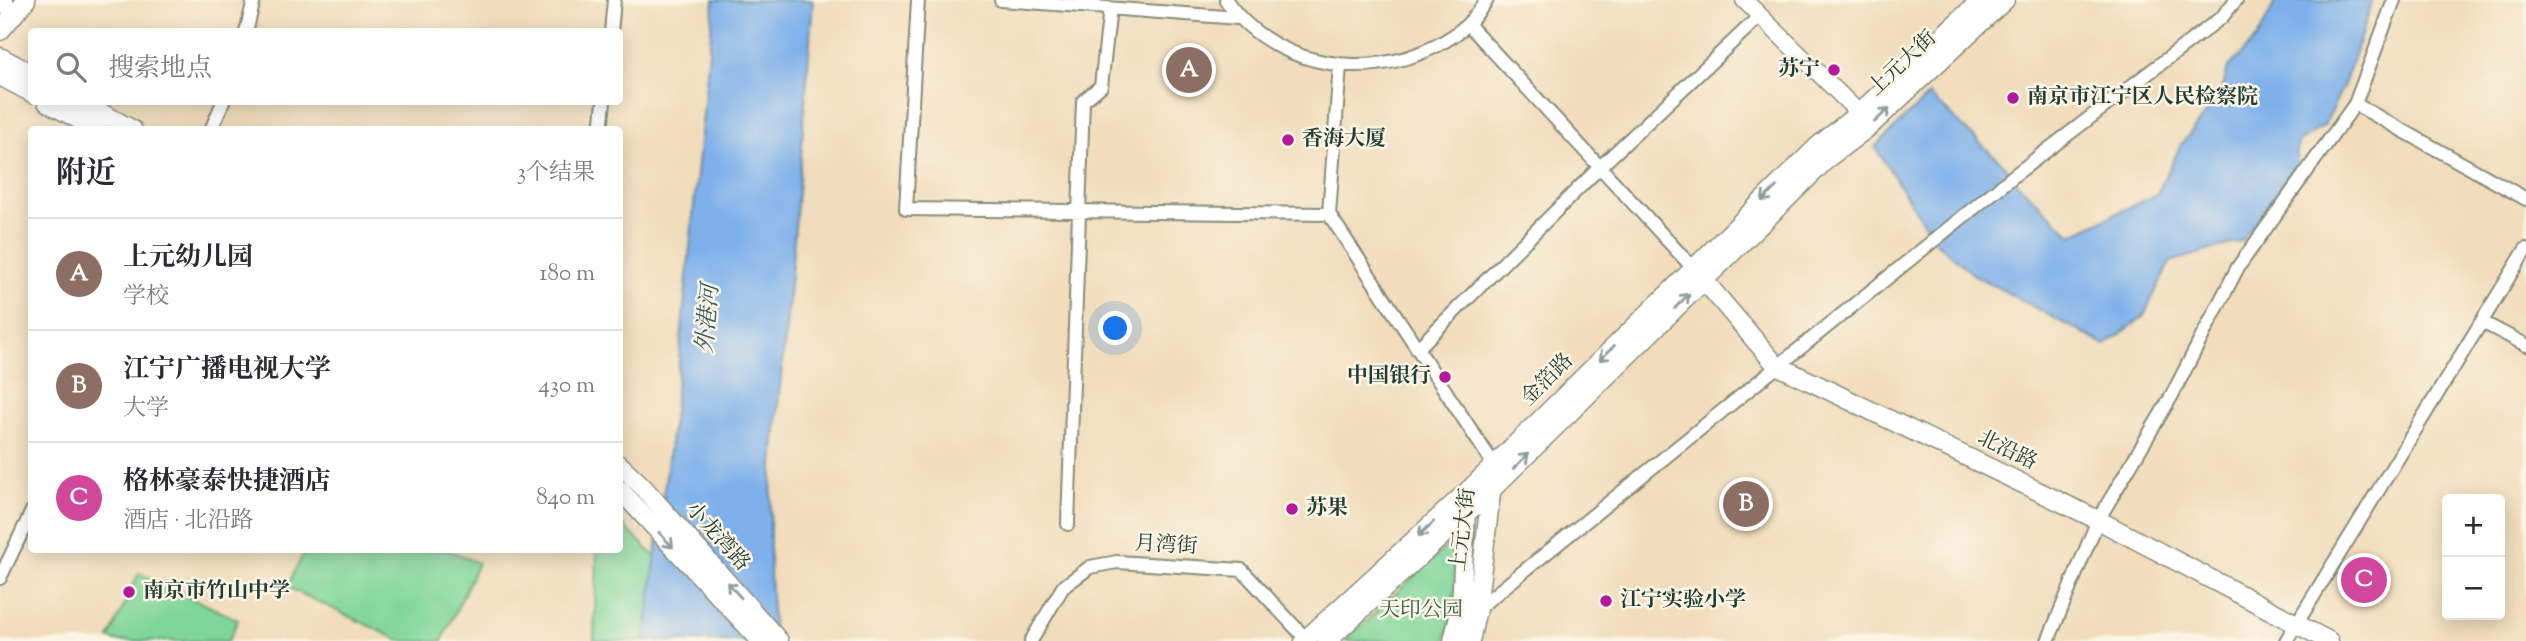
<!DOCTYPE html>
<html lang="zh">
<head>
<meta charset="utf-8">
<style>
	body { margin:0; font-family:"Sorts Mill Goudy","Noto Serif SC",serif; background:#f7f7f7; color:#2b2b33 }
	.controls { position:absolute; right:21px; bottom:21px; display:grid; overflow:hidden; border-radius:7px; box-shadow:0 4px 18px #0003 }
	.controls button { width:63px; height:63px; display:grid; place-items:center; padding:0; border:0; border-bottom:2px solid #e1e1e2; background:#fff; color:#2b2b33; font:35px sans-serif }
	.you { position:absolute; left:1116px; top:329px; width:24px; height:24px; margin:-18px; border:5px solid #fff; border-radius:50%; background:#1a73e8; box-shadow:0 0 0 10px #1a73e833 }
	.badge { display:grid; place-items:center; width:46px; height:46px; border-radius:50%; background:#2563eb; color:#fff; font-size:23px; font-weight:700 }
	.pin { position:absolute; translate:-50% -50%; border:4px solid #fff; box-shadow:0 2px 7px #0006 }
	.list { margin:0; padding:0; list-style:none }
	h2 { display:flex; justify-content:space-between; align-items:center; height:91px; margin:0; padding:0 28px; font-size:30px }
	h2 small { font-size:23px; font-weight:400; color:#7c7c81 }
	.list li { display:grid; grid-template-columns:46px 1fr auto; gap:21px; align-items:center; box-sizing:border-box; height:112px; padding:0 28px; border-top:2px solid #e1e1e2 }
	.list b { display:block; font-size:26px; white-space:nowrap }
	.list p { margin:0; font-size:23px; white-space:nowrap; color:#7c7c81 }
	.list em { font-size:23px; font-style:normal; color:#7c7c81 }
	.icon { flex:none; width:38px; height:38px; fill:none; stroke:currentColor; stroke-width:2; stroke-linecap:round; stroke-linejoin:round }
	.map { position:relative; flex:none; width:2526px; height:641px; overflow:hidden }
	.search { position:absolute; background:#fff; box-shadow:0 4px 18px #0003; left:28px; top:28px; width:595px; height:77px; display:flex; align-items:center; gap:18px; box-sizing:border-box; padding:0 24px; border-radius:7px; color:#7c7c81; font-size:26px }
	.panel { position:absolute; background:#fff; box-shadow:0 4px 18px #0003; left:28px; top:126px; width:595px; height:427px; border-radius:7px }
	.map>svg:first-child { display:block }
</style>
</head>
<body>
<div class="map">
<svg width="2526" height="641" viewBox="0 0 2526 641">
	<rect width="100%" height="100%" fill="#fcf5e5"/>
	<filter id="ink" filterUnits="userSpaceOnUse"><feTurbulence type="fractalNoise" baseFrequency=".0143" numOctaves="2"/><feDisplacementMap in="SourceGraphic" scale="14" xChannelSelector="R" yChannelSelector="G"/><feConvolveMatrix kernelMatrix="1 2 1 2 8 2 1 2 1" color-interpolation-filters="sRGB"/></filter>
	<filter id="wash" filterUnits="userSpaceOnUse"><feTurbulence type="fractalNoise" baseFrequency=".00686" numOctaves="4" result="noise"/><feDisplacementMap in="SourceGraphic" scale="28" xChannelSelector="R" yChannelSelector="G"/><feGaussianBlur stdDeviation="1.57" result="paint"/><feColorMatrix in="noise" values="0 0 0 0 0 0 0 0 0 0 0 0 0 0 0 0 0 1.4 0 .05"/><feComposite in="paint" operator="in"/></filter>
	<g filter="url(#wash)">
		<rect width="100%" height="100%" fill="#f1dcbb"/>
		<path fill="#7fd69a" stroke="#4f8a67" stroke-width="2" d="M620,524L624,526L742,641H594L597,550H620Z
			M1455,538L1454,605L1445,641H1345Z
			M305,550H449L478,563L442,641H401L287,587Z
			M139,573L238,620L228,641H116L109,638Z"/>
		<path fill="#7eb1eb" stroke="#4e7790" stroke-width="2" d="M714,0H813C805,106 797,212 787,318C776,425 762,534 775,641H645L674,411Z
			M2276,0H2373L2345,82L2324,126L2298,142L2296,165L2242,241L2170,262L2143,317L2105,345L1974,275L1936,242L1875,147L1929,95L2006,167L2015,181L2071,235L2157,194L2180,146L2221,94L2228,68L2258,37Z"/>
	</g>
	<g filter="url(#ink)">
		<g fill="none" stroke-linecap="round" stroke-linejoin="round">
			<defs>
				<path id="minor" d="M918,0L906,209L1329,214
					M1001,0L1238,18
					M1226,0C1279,77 1397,86 1467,25C1474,18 1481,8 1487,0
					M1468,24L1693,268
					M246,32L254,0
					M611,32L614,0
					M1340,65L1329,214L1494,465
					M2355,104L2394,0
					M211,130L223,102
					M601,130L604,102
					M2482,322L2526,345
					M1417,349L1601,166L1761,15
					M1068,524L1083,101L1101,86L1110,8
					M0,578L32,511
					M1477,609L2016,174L2222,17L2236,0
					M1031,641L1063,587L1090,567L1117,562L1242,570L1306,639
					M2048,641L2098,520L2171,397L2238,267L2355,104L2526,199
					M2286,641L2526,249"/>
				<path id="tertiary" d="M1744,0L1859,113"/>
				<path id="secondary" d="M0,5L4,0
					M0,31L26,0
					M0,57L32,74
					M0,76L32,93
					M47,102L98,130
					M81,102L133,130
					M1696,271L1776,365L2098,520L2329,641
					M620,465L642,486L779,641
					M620,490L761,641
					M1304,641L1471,488L1818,146L1859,113L1981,0
					M1327,641L1481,500L1829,157L1870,126L2005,0
					M1453,641L1461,607L1466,509
					M1470,641L1477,609L1492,485"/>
			</defs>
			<use href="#minor" stroke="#888c78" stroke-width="16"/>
			<use href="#tertiary" stroke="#888c78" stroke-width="19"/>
			<use href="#secondary" stroke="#888c78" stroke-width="21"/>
			<use href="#minor" stroke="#fff" stroke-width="12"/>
			<use href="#tertiary" stroke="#fff" stroke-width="16"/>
			<use href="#secondary" stroke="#fff" stroke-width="18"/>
		</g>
		<defs><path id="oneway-shaft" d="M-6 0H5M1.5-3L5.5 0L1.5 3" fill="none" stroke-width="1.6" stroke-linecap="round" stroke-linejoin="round" transform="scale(1.75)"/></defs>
		<g stroke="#8f9e9a">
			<use href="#oneway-shaft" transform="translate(1882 115) rotate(-43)"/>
			<use href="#oneway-shaft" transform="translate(1769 194) rotate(136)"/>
			<use href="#oneway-shaft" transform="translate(1682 301) rotate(-45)"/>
			<use href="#oneway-shaft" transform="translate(1607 353) rotate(135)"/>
			<use href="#oneway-shaft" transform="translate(1521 461) rotate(-45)"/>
			<use href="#oneway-shaft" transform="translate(1426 529) rotate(137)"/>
			<use href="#oneway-shaft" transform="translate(666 540) rotate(47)"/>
			<use href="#oneway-shaft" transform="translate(734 590) rotate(-132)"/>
		</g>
	</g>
	<g fill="#b5179e" stroke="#fcf5e5" stroke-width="2.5">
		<circle cx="1834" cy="70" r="7"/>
		<circle cx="2013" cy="98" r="7"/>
		<circle cx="1288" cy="140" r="7"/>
		<circle cx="1445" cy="377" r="7"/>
		<circle cx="1292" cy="509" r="7"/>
		<circle cx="129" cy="592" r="7"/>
		<circle cx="1606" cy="601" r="7"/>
	</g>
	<g text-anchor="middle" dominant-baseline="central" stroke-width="5" stroke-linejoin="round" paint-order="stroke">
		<g font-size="21" fill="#1f3d34" stroke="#fcf5e5">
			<text transform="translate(1903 64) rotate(-43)">上元大街</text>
			<text transform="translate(1548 380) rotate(-45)">金箔路</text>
			<text transform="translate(2007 451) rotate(26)">北沿路</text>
			<text transform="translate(1464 530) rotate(-83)">上元大街</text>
			<text transform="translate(717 537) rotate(48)">小龙湾路</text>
			<text transform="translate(1166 546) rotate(3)">月湾街</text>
		</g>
		<g font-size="21" font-weight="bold" fill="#1f3d34" stroke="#fcf5e5" text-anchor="start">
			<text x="1820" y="70" text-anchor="end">苏宁</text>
			<text x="2027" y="98">南京市江宁区人民检察院</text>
			<text x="1302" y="140">香海大厦</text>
			<text x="1431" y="377" text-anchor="end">中国银行</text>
			<text x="1306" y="509">苏果</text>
			<text x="143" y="592">南京市竹山中学</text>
			<text x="1620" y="601">江宁实验小学</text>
		</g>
		<g font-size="21" fill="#325c48" stroke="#fcf5e5">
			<text x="1421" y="611">天印公园</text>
		</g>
		<g font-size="23" font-style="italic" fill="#375a62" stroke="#fcf5e5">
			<text transform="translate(709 319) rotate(-85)">外港河</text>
		</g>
	</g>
</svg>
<div class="controls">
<button>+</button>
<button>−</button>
</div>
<div class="you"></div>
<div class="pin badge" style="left:1189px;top:70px;background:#8d6e63">A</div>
<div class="pin badge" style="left:1746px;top:504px;background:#8d6e63">B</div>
<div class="pin badge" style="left:2364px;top:580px;background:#d1479c">C</div>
<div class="search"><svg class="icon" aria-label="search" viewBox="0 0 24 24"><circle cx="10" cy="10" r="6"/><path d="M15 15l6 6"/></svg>搜索地点</div>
<section class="panel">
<h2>附近<small>3个结果</small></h2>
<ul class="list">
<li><span class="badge" style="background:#8d6e63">A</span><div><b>上元幼儿园</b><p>学校</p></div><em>180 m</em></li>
<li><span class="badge" style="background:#8d6e63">B</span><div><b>江宁广播电视大学</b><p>大学</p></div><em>430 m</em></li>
<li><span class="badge" style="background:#d1479c">C</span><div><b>格林豪泰快捷酒店</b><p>酒店 · 北沿路</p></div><em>840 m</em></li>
</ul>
</section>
</div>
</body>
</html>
